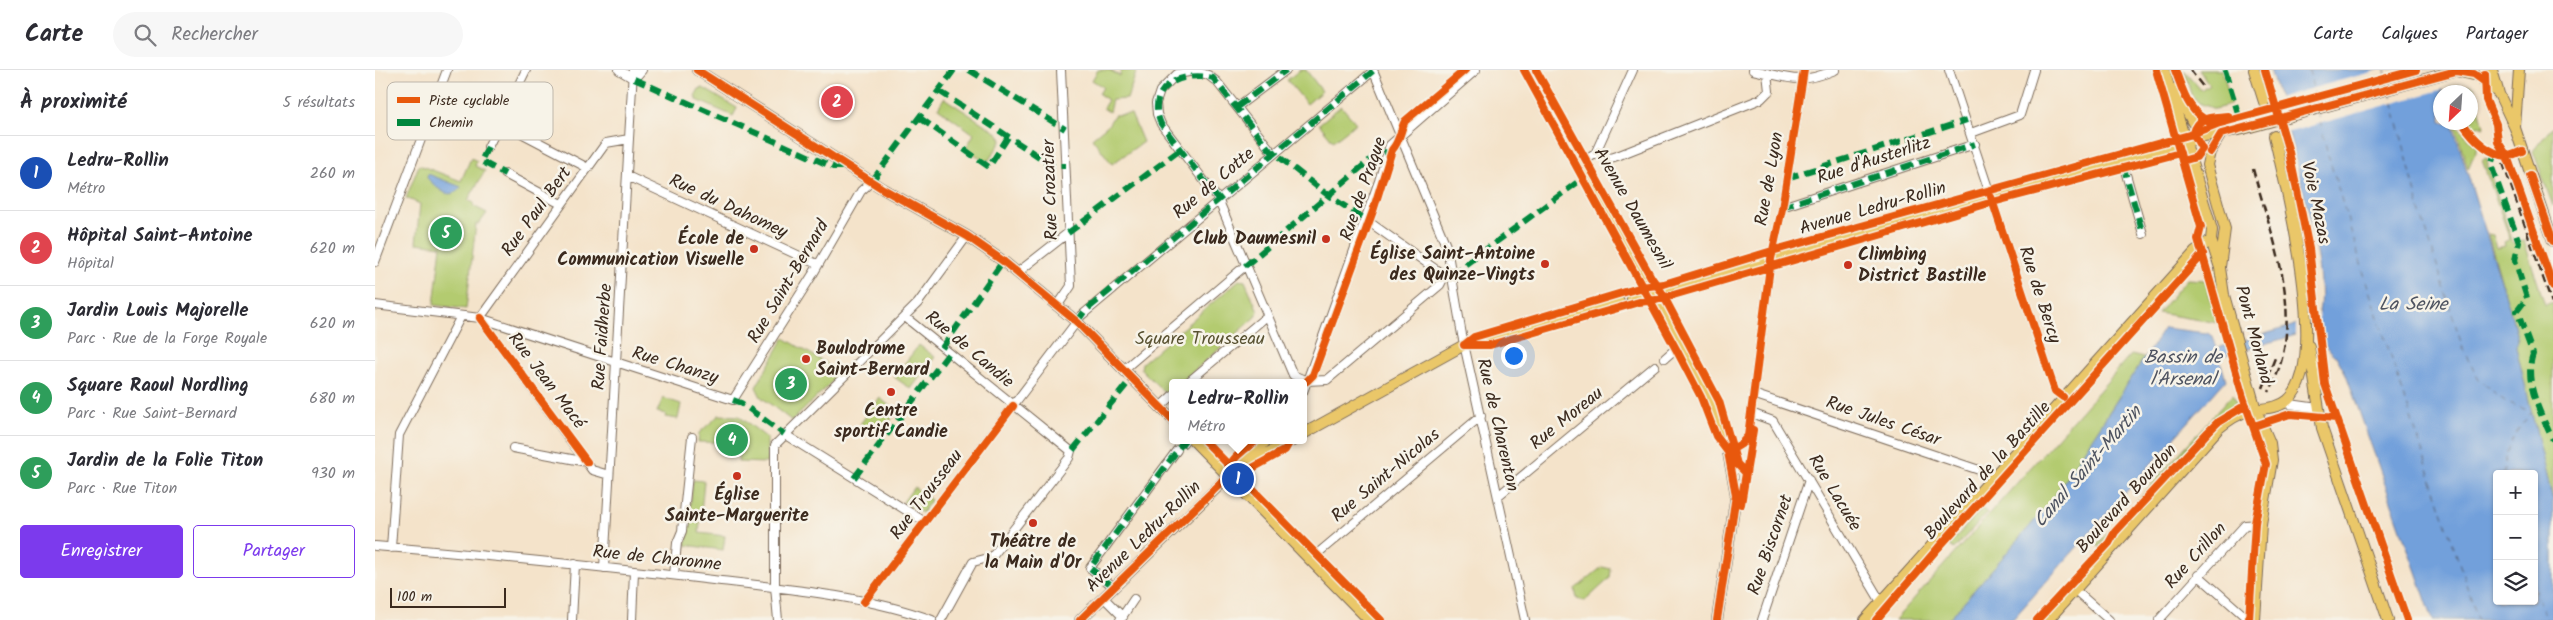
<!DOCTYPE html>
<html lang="fr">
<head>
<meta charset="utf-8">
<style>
	body { margin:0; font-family:Kalam,sans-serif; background:#f7f7f7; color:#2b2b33 }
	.controls { position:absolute; right:15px; bottom:15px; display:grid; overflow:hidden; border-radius:5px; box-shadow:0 1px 4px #0004 }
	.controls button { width:45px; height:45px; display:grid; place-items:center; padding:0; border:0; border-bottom:1px solid #e1e1e2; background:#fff; color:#2b2b33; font:25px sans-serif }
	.compass { position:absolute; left:2058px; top:15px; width:45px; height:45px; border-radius:50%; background:#fff; box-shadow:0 1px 4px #0004; rotate:205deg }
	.scale { position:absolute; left:15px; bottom:12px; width:116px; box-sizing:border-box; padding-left:5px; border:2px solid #3b2a1e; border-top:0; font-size:14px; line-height:18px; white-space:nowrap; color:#3b2a1e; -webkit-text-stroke:4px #f7f3e8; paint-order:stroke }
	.you { position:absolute; left:1138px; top:285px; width:18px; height:18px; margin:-12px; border:4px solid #fff; border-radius:50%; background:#1a73e8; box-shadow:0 0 0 8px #1a73e833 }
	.badge { display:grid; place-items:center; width:32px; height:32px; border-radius:50%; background:#7c3aed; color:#fff; font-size:16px; font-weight:700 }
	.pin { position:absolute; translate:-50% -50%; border:2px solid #fff; box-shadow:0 1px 5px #0006 }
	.popup { position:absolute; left:794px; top:309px; width:138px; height:65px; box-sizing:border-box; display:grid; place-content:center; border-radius:5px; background:#fff; filter:drop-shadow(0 1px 4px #0005); font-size:16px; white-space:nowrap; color:#7c7c81 }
	.popup b { font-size:19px; color:#2b2b33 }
	.popup::after { content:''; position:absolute; left:50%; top:100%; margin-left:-10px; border:10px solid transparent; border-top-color:#fff }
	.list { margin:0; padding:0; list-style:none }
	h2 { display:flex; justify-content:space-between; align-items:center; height:65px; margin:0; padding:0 20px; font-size:21px }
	h2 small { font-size:16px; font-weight:400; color:#7c7c81 }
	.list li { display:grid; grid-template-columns:32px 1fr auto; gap:15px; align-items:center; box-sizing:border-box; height:75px; padding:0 20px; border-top:1px solid #e1e1e2 }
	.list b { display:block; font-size:19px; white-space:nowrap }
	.list p { margin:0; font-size:16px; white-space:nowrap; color:#7c7c81 }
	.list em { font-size:16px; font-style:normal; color:#7c7c81 }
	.actions { display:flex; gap:10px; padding:15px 20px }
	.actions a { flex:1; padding:11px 0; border:1px solid #7c3aed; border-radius:5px; text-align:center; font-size:18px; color:#7c3aed }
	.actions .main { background:#7c3aed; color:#fff }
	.icon { flex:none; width:28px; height:28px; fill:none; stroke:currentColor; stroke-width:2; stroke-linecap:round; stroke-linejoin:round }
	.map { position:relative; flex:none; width:2178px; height:550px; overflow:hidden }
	header { display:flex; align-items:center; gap:30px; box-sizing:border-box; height:70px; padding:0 25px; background:#fff; border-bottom:1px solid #e1e1e2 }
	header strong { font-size:24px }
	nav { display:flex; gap:28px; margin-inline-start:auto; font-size:18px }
	.search { width:350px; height:45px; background:#f7f7f7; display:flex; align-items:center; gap:12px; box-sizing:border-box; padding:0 18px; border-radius:28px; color:#7c7c81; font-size:19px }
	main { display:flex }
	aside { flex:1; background:#fff }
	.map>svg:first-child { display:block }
</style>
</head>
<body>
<header>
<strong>Carte</strong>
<div class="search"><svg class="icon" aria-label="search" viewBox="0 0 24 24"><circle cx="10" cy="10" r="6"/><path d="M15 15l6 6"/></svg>Rechercher</div>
<nav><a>Carte</a><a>Calques</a><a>Partager</a></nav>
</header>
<main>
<aside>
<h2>À proximité<small>5 résultats</small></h2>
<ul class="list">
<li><span class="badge" style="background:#1a4fb4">1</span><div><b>Ledru-Rollin</b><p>Métro</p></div><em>260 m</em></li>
<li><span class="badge" style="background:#e0444e">2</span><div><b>Hôpital Saint-Antoine</b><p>Hôpital</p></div><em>620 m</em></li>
<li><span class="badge" style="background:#2e9e5b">3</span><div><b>Jardin Louis Majorelle</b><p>Parc · Rue de la Forge Royale</p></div><em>620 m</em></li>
<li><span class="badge" style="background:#2e9e5b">4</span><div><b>Square Raoul Nordling</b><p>Parc · Rue Saint-Bernard</p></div><em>680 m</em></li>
<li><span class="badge" style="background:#2e9e5b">5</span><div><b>Jardin de la Folie Titon</b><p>Parc · Rue Titon</p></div><em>930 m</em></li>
</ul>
<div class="actions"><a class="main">Enregistrer</a><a>Partager</a></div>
</aside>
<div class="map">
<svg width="2178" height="550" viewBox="0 0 2178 550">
	<rect width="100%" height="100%" fill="#f7f3e8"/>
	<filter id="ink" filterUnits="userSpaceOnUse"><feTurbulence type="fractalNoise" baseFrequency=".02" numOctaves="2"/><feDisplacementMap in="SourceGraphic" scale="10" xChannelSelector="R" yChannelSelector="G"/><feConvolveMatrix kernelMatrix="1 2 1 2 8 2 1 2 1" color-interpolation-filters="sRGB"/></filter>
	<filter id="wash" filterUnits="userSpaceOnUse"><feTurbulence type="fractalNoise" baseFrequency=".0096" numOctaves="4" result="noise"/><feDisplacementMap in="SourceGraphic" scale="20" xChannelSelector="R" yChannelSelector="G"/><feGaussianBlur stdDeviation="1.12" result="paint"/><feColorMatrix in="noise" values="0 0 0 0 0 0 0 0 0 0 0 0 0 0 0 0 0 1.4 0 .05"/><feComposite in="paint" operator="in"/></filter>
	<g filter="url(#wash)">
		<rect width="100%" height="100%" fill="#f4e3ca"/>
		<path fill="#b3cb70" stroke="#777a47" d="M723,0H734L745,6L746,0H762L752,29L737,30L734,42L728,38L733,30L724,24L728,17L717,10Z
			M925,0H931L947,21L932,34L912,10Z
			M1809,0L1826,20L1834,14L1824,0H1847L1856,31L1855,35L1840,39L1824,33L1816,24Z
			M2084,15L2086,17L2094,15L2099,17L2109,57L2103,55L2100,59L2107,68L2093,53L2096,52V22H2078L2076,17Z
			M328,18L362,38L358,46L322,30L320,26L324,19Z
			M569,28L624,64L627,70L614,90L609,91L591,78L599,64L563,38Z
			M966,36L981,53L958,71L944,54Z
			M756,44L768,72L737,94L717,68L734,54L739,45Z
			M2081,55L2102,77L2093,99L2080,56Z
			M2178,56V136L2158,81Z
			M96,88L102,91L100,96L110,101L93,130L99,133L98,136L112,143L104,154H101L91,239L59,235L66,176L41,173L45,134L31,128L44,95L86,111Z
			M2112,88L2113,97L2138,173L2149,171L2170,235L2178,232V431L2141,277L2143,269L2113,164L2118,165L2122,178L2130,176L2129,172L2135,169L2107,90Z
			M1812,209L1830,210L1843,253L1783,243Z
			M864,210L870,211L883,241L881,247L805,313H798V319L795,322H789L766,299L767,293Z
			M409,268L451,293L463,306L417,351L386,327L381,317Z
			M544,275L560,287L536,319L519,307Z
			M1756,285L1769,288L1675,433L1573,550H1520Z
			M1857,325L1862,333L1840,347L1724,477L1722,475Z
			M288,328L306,334L303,349L290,347L291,344L282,342Z
			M505,328L522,342L502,367L485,354Z
			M344,345L364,346L392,368V393L363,392L364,373L323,372L324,363Z
			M318,410L329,411L324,463L350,466L348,480L311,475Z
			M539,417L556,430L547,443L528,432Z
			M1607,438L1612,443L1579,479L1574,475Z
			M1227,497L1236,499L1235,508L1210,531L1202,529L1200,519Z"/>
		<path fill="#72a0db" stroke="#56657c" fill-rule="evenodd" d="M1895,0H2061L2068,22H2066V52L2077,53L2135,240L2143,270L2141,277L2178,431V550H2058L1971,304L1961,286L1946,272L1921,265L1844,287L1851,310L1637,550H1573L1675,433L1789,258L1832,263L1838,266L1842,278L1917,256L1943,244C1957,210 1909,41 1895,0ZM2122,404H2159V531H2122Z
			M53,104L86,117C74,133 62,117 52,108Z"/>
		<path fill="#f4e3ca" d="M2004,0H2064L2069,19L1911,63L1902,28Z
			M1943,238V244L1947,276L1934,270L1921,268V252L1937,246Z"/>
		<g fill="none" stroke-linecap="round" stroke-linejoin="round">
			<path stroke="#4e5360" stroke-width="1" stroke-dasharray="6 5" stroke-linecap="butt" d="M1934,0L1941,33
				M2010,0L2013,14
				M2015,22L2046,144L2089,282L2104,310L2131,332L2157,342C2141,361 2128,378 2129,404
				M1943,42L1953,85L1993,217L2103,550
				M2159,518L2172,550"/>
		</g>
	</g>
	<g filter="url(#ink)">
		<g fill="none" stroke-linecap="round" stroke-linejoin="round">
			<path stroke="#cfbea8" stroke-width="10" stroke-dasharray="10 5" stroke-linecap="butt" d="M1889,32L1899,66"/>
			<defs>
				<path id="minor" d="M244,0L259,9
					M998,0L1072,178L1087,265L1150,550
					M1378,0C1414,8 1424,15 1460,0
					M1574,0L1680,321L1688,327
					M259,9L267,0
					M862,37L911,0
					M1596,63L1645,45L1659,0
					M148,64L213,98
					M113,77L151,0
					M898,83L842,12L833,5L820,1L802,4L785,21L781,33L782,44L786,54L843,129L918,305L932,311L952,310L1065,215L1067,211L1065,202
					M1220,84L1236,88L1242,86L1386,29L1394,21L1392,3
					M1747,90L1768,164
					M1206,93L1220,84L1258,0
					M130,104L186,134
					M252,106L442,194
					M1407,137L1600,74
					M990,149L1063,201L1069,203
					M0,192L72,0
					M642,203L693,163
					M0,235L105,248L358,330L438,204L486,121L497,111
					M683,235L696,216L686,0
					M530,247L696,381L694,388L617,487L598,492L566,550
					M105,248L231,73L254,69
					M105,248L217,400L234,405
					M1290,288L1306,274
					M1938,291L1950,314
					M748,300L870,196
					M812,313L892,246
					M928,322L1004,111L1015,75L1101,0
					M1378,324L1619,405
					M1908,333L1943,338
					M785,337L798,325
					M1376,343L1398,351L1506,532
					M409,364L550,452
					M808,373L810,370
					M138,378L212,392
					M1353,382L1366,374L1373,366L1396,189L1407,139L1429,0
					M1123,426L1280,296
					M0,476C113,485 226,497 338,510C407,518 493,526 557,550
					M16,478L24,365L86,246
					M936,489L1106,346
					M229,498L258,0
					M299,505L302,473L307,461L317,367
					M1823,505L1874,550
					M739,517L715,498L802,380
					M1700,520L1734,550
					M728,527L748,547
					M489,532L706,246L998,1
					M197,550L200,494
					M257,550L259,501
					M403,550L400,517V375L543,233L592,166
					M745,550L759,529
					M1387,550L1434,410
					M1784,550L1870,455L1886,454"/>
				<path id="major" d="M322,0L508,119L592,166L628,191L702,252L798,350
					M1155,0L1331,320L1353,382L1361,425L1342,550
					M1789,0L1837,160L1836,170L1845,198L1849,225L1881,340L1895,373L1897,390L1886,454L1880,550
					M1879,0L1889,32
					M2117,0L2124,24L2140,58L2178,171
					M2081,1L2103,6L2123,23
					M1800,19L1818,53L1840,63
					M2003,22L2083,0
					M2140,57L2144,0
					M1845,197L1850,159L1832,95L1835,82L1846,64
					M1257,229L1796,78L1829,66L1868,59
					M1934,276L1947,358L2013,550
					M928,364L1089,275L1244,232
					M818,370L994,550
					M868,394L892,370
					M705,550L854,406L868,395L919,370
					M1490,550L1820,182L1836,170
					M1673,550L1844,358C1853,351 1862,344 1874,341C1887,338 1903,339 1913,330C1956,291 1911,118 1899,66"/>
			</defs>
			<use href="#minor" stroke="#7c6b5a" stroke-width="10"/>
			<use href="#major" stroke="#7c6b5a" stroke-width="12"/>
			<use href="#minor" stroke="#fff" stroke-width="8"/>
			<use href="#major" stroke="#eac769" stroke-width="10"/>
			<path stroke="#3b2a1e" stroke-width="2.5" stroke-dasharray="8 4" stroke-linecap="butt" d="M1815,0L1829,18
				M2128,93L2177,233
				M1878,99C1898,173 1933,248 1894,322
				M1888,318L1900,288"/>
			<defs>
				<path id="major-bridge" d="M1868,59L2003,22"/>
			</defs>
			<use href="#major-bridge" stroke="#7c6b5a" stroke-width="12" stroke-linecap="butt"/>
			<use href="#major-bridge" stroke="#eac769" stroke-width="10"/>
			<path stroke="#00873e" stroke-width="6" stroke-dasharray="12 6" stroke-linecap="butt" d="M594,0L690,59
				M1850,0L1865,50
				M259,9L458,97H465L469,94
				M564,21L678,96H691
				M862,37L911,0
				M545,48L614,97L633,67
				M113,77L106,91L130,104
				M2122,83L2120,82L2116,95L2144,172L2140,190L2152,228L2142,241L2158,284C2148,312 2166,344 2178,370
				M1748,95L1768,164
				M1412,108L1592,50
				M497,111L579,0
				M843,129L786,54C770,19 804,0 838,8L894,79L954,126L990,149
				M1407,137L1600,74
				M693,163L805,80
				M870,196L1002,84L1012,82
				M1076,205L1211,106
				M702,252L709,242L998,1
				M567,278L628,191
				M358,330L366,333L409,364
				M698,380L752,314
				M479,408L574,283
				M739,517L715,498L810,370"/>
			<defs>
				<path id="cycleway" d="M322,0L508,119L592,166L628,191L702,252L798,350
					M1149,0L1301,279L1326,327L1341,366L1353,382L1361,425L1342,550
					M1161,0L1276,207L1286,221L1344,331L1362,394L1371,403
					M1781,0L1826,157L1823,169L1868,327L1891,394L1880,453L1874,550
					M1800,0C1808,20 1813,43 1835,52
					M1890,0L1914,82L1934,179L1950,314L2032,550
					M2110,4L2111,30L2121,54L2123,72L2132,86L2178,216
					M2087,52C2097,67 2113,84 2132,86C2136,86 2142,83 2147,81
					M1835,82L1846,64L2081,1L2099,4L2110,12
					M1807,91L1821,87L1827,79L1818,63C1822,45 1840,48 1853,46
					M2155,105L2178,171
					M1616,127L1680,321L1688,327
					M105,248L212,392
					M1089,275L1099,267L1267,217L1289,214L1397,181L1814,65L1842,54L2041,0
					M1089,275H1115L1264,232L1281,230L1618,132L1805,83
					M932,311L938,305L998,141L1017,80C1025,71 1025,61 1030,51L1090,0
					M1879,356L1915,344L1961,348
					M829,370L1006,550
					M1353,382L1366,374L1373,366L1396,189L1407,139L1429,0
					M856,406L865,405L910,380L914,373
					M1366,434L1378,360
					M489,532L638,336
					M705,550L844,415C853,406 851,405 855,395C860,385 873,377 882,370
					M1501,550L1563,478L1828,184
					M1662,550L1734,473L1740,462L1833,362L1843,352L1871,335"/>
			</defs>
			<use href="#cycleway" stroke="#f7f3e8" stroke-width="11"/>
			<use href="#cycleway" stroke="#e8590c" stroke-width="8"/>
		</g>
	</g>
	<g fill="#c8321e" stroke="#f7f3e8" stroke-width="2">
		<circle cx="951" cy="169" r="5"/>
		<circle cx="379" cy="179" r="5"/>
		<circle cx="1170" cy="194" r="5"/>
		<circle cx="1473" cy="195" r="5"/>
		<circle cx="431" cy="289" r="5"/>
		<circle cx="516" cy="322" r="5"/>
		<circle cx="362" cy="406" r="5"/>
		<circle cx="658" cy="453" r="5"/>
	</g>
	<g text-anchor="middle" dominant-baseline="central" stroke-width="5" stroke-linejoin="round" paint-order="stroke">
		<g font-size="18" fill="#3b2a1e" stroke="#f7f3e8">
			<text transform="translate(1499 91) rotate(-18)">Rue d'Austerlitz</text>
			<text transform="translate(1395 109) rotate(-80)">Rue de Lyon</text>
			<text transform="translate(839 114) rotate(-40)">Rue de Cotte</text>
			<text transform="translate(989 119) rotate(-71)">Rue de Prague</text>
			<text transform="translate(676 120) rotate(-92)">Rue Crozatier</text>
			<text transform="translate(1940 133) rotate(78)">Voie Mazas</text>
			<text transform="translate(353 137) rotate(25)">Rue du Dahomey</text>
			<text transform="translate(1257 139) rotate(60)">Avenue Daumesnil</text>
			<text transform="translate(1498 139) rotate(-16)">Avenue Ledru-Rollin</text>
			<text transform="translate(162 142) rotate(-54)">Rue Paul Bert</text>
			<text transform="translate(414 212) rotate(-59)">Rue Saint-Bernard</text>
			<text transform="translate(1664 225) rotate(72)">Rue de Bercy</text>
			<text transform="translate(1878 265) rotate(75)">Pont Morland</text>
			<text transform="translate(228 267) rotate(-86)">Rue Faidherbe</text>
			<text transform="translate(594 280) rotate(40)">Rue de Candie</text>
			<text transform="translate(300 296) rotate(17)">Rue Chanzy</text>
			<text transform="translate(171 311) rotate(53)">Rue Jean Macé</text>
			<text transform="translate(1192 349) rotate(-39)">Rue Moreau</text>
			<text transform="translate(1508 352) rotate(19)">Rue Jules César</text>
			<text transform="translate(1122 355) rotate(77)">Rue de Charenton</text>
			<text transform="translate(1613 401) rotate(-48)">Boulevard de la Bastille</text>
			<text transform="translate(1011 406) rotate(-40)">Rue Saint-Nicolas</text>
			<text transform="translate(1459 423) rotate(59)">Rue Lacuée</text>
			<text transform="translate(552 425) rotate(-53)">Rue Trousseau</text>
			<text transform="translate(1752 429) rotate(-48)">Boulevard Bourdon</text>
			<text transform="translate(769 467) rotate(-44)">Avenue Ledru-Rollin</text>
			<text transform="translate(1396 475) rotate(-71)">Rue Biscornet</text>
			<text transform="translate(1821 486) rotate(-48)">Rue Crillon</text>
			<text transform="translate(282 489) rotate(6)">Rue de Charonne</text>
		</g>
		<g font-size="18" font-weight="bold" fill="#3b2a1e" stroke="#f7f3e8" text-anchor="end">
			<text x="369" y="169">École de<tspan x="369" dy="21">Communication Visuelle</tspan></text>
			<text x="941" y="169">Club Daumesnil</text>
			<text x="1160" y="184">Église Saint-Antoine<tspan x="1160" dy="21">des Quinze-Vingts</tspan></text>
			<text x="1483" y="185" text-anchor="start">Climbing<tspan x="1483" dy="21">District Bastille</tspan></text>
			<text x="441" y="279" text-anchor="start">Boulodrome<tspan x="441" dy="21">Saint-Bernard</tspan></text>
			<text x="516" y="341" text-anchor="middle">Centre<tspan x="516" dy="21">sportif Candie</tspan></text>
			<text x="362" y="425" text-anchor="middle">Église<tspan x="362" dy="21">Sainte-Marguerite</tspan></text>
			<text x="658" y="472" text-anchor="middle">Théâtre de<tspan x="658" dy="21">la Main d'Or</tspan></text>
		</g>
		<g font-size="18" fill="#595232" stroke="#f7f3e8">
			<text x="825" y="269">Square Trousseau</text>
		</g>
		<g font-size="19" font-style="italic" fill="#4e5360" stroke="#f7f3e8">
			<text x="2038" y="235">La Seine</text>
			<text x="1808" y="288">Bassin de<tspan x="1808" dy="22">l'Arsenal</tspan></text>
			<text transform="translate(1713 397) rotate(-49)">Canal Saint-Martin</text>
		</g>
	</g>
	<rect x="12" y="12" width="166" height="58" rx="8" fill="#f7f3e8" stroke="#bfb7ab" stroke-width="1"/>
	<rect x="22" y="27" width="23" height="6" fill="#e8590c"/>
	<rect x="22" y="49" width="23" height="7" fill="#00873e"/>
	<g font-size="14" fill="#3b2a1e">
		<text x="54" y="35">Piste cyclable</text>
		<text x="54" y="57">Chemin</text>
	</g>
</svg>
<div class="controls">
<button>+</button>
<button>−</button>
<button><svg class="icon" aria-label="layers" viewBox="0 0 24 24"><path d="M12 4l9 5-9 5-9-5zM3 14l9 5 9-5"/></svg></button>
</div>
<svg class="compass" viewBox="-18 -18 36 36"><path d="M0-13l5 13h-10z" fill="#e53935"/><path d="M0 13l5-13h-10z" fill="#7c7c81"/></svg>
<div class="scale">100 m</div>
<div class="you"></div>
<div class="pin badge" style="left:863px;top:409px;background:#1a4fb4">1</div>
<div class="popup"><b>Ledru-Rollin</b>Métro</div>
<div class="pin badge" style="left:462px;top:32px;background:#e0444e">2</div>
<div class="pin badge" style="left:416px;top:314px;background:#2e9e5b">3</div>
<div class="pin badge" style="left:357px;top:370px;background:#2e9e5b">4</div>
<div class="pin badge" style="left:71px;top:163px;background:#2e9e5b">5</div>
</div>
</main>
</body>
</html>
